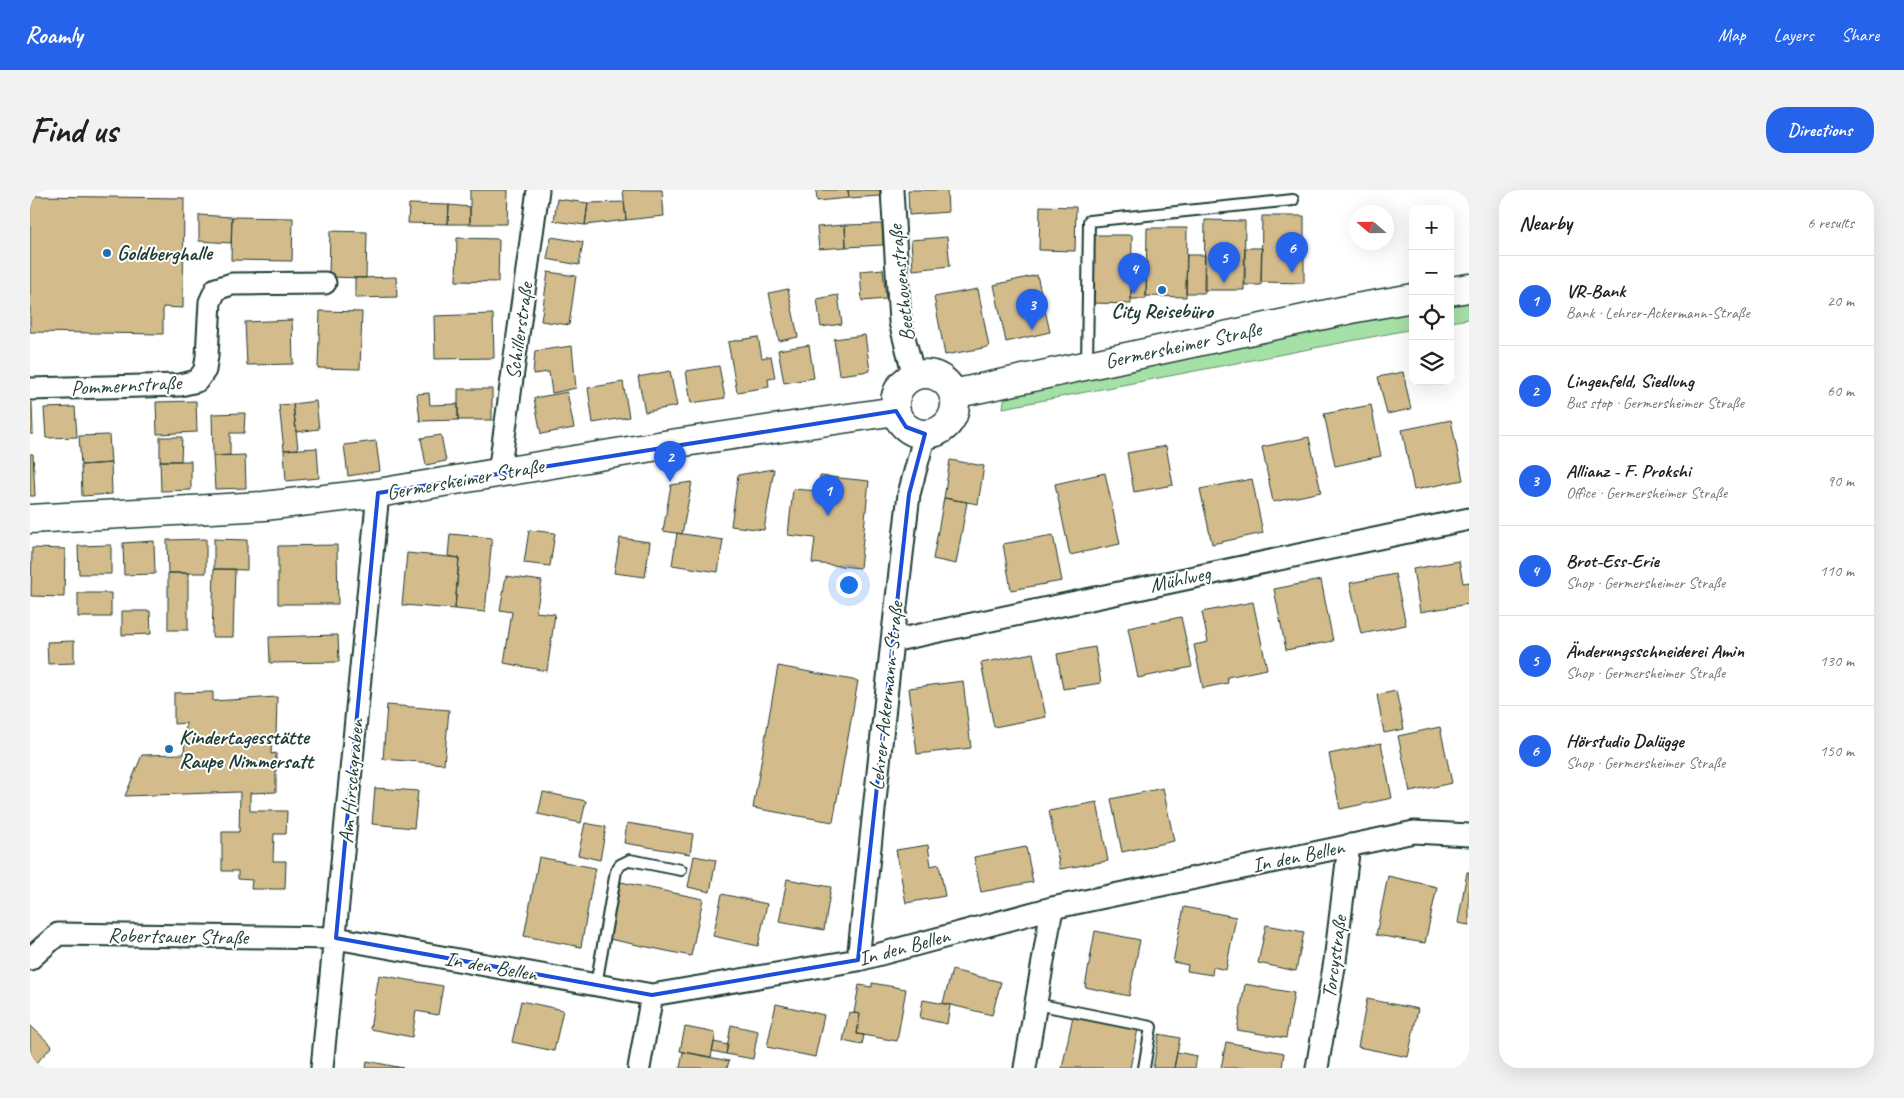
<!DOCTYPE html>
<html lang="en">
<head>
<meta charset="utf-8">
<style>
	body { margin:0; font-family:Caveat,sans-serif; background:#f2f2f2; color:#202124 }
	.controls { position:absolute; right:15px; top:15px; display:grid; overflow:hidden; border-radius:10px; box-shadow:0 5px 20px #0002 }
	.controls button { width:45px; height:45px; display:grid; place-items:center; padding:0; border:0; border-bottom:1px solid #e0e0e0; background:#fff; color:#202124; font:25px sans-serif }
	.compass { position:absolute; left:1319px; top:15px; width:45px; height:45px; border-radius:50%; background:#fff; box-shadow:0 5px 20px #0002; rotate:290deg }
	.you { position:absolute; left:818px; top:394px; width:18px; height:18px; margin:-12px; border:4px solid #fff; border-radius:50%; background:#1a73e8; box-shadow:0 0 0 8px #1a73e833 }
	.badge { display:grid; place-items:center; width:32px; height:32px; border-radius:50%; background:#2563eb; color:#fff; font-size:16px; font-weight:700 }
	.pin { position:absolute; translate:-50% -41px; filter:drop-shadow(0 1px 2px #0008) }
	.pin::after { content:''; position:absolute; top:26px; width:18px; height:15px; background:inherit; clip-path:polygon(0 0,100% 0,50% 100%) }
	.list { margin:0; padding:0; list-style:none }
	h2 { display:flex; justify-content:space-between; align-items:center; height:65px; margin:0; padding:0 20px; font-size:21px }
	h2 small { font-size:16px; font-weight:400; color:#757577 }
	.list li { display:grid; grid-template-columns:32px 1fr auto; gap:15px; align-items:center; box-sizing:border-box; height:90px; padding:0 20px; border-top:1px solid #e0e0e0 }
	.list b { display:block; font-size:19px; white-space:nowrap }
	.list p { margin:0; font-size:16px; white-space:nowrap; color:#757577 }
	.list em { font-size:16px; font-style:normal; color:#757577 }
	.icon { flex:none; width:28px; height:28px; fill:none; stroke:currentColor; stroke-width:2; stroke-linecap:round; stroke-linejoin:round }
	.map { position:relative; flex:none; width:1439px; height:878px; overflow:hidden; border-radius:20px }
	header { display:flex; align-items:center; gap:30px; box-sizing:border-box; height:70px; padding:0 25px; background:#2563eb; color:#fff }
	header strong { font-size:24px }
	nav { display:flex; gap:28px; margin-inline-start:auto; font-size:18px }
	.intro { display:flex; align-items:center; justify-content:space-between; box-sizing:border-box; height:120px; padding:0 30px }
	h1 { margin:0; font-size:35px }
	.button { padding:12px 22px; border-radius:20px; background:#2563eb; color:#fff; font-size:18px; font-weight:700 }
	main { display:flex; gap:30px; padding:0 30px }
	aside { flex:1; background:#fff; border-radius:20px; box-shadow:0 5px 20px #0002 }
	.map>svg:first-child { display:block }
</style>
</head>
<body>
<header>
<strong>Roamly</strong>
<nav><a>Map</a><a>Layers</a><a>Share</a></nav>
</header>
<div class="intro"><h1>Find us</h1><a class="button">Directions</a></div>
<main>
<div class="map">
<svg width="1439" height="878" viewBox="0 0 1439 878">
	<rect width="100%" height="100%" fill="#fff"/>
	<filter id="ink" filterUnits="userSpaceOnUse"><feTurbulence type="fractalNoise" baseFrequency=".02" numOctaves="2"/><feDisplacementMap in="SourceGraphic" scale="10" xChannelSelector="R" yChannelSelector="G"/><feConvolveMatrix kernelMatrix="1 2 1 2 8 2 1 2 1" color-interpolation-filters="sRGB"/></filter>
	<g filter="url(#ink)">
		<path fill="#a5e0a6" stroke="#628e6d" d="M1439,109V129L1420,132V113Z
			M1383,121V139L973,218L975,203Z"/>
		<path fill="#d4bb8b" stroke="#1f3d34" d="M440,0H478L477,34H440Z
			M593,0H632L634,26L596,30Z
			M786,0H818L819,8L787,11Z
			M818,0H850V6L819,8Z
			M878,0H917L918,22L879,25Z
			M0,6L154,8L153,118L133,117V144L0,142Z
			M527,9L558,13L555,35L524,31Z
			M594,12L596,30L555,35L558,13Z
			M379,14L419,15L418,34L378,33Z
			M419,15L440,17V34H418Z
			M1010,16L1046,17L1045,61L1009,60Z
			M169,25L202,27L201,53L169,51Z
			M1232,26H1274V93L1231,92Z
			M202,27L263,28L262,71L201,70Z
			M1175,30L1215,31L1214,100H1174Z
			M852,34L853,55L816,57L815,35Z
			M815,35L816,57L789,59L787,37Z
			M1117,38H1157L1156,107L1116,106Z
			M300,41L337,42L336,88L299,87Z
			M1062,45H1102L1101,114L1061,113Z
			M521,47L553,52L549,75L517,69Z
			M917,47L920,76L883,80L881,50Z
			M427,48L469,49L468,92L426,91Z
			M1215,58H1232L1231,95H1215Z
			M1157,65H1175V103H1156Z
			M1102,72H1117L1116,109H1101Z
			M853,79L856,109L832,111L830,81Z
			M518,82L546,86L539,135L511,131Z
			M1007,85L1020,142L976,152L964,95Z
			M366,87L367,107L325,108V88Z
			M758,99L768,147L749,151L739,103Z
			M948,99L959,157L915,165L904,107Z
			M808,105L812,134L791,137L787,109Z
			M290,121L332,122L330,179L288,178Z
			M463,124L464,168L405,169L404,126Z
			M262,130L263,174L217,175L215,132Z
			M835,145L840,181L809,185L804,149Z
			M728,147L732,168L741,166L745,188L738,189L739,197L707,202L698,152Z
			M779,155L784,188L754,193L748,160Z
			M542,156L546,198L522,203L519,182L503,184L505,161Z
			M689,176L695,208L661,213L656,181Z
			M640,181L647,216L615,222L608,187Z
			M1373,182L1381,219L1357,224L1348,187Z
			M593,192L599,227L563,233L558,198Z
			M428,199H462V230H428Z
			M537,202L544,238L511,244L504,208Z
			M399,203L400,215L428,214V230L390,231L387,204Z
			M166,211L167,242L127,244L126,212Z
			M286,211L289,239L266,242L263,214Z
			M0,213H2L3,244H0Z
			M263,214L268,259L254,260L249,215Z
			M1341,215L1351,266L1305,276L1294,224Z
			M45,217L47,247L16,248L14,218Z
			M215,223L214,243H200V265L183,266L182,224Z
			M1421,230L1433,290L1384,300L1372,240Z
			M79,245L81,273L51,275L49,246Z
			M411,245L416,271L396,275L391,248Z
			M130,247H152L151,271H130Z
			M1279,247L1291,302L1243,312L1232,257Z
			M346,251L350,281L318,286L314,255Z
			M1136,256L1143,295L1104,302L1097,263Z
			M287,258L289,288L256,291L254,260Z
			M0,264H3L5,306H0Z
			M215,265L216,298L185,299L183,266Z
			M920,270L954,276L948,314L914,308Z
			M130,271H161V300L131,301Z
			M81,273L82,304L52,306L51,275Z
			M744,279L734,340L701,336L708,285Z
			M1075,283L1090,354L1040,365L1025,294Z
			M790,286L839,291L830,378L782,373L785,348L758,345L763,299L788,301Z
			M1222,289L1233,343L1182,354L1170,299Z
			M662,292L652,344L633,341L641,295Z
			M914,308L937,312L926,374L903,369Z
			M499,340L525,343L520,376L494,373Z
			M647,343L693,350L688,382L642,375Z
			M420,344L462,348L455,422L425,419L429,368L418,366Z
			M1023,345L1032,391L981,400L973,354Z
			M590,348L620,352L615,387L584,383Z
			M176,349V383H138L137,350Z
			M184,349L217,350V380L184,379Z
			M124,351L125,384L94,385L93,353Z
			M81,355V384H49L48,356Z
			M307,355L308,414H248V356Z
			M2,358L35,359L34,407L1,406Z
			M377,363L429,368L425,419L372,415Z
			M1429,371L1433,393L1439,392V414L1390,422L1383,379Z
			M184,379H205L203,447H182Z
			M138,383H158V440H138Z
			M1365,384L1376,435L1331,444L1320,393Z
			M476,386L512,391L506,422L525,424L517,481L474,473L482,422L470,420Z
			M1291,390L1303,451L1256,460L1244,399Z
			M48,403H81V427H48Z
			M1223,412L1237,479L1197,487L1198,493L1173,498L1164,455L1178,452L1172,422Z
			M92,421H120L121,444L92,445Z
			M1151,427L1162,477L1108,488L1098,438Z
			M308,445L309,472L240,473L239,447Z
			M44,451V473L18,474L17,452Z
			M1065,457L1071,493L1033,499L1027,464Z
			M1003,463L1016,527L964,537L951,473Z
			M748,476L828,491L803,632L723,618Z
			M933,491L941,558L887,564L879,498Z
			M1366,501L1374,539L1354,543L1347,505Z
			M183,502V511L247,507L246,547L242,546L241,564L246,563V602L220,603V621H257L256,644H244L243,671H256L255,699H221L222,690L208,689V681H192V642H209L210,602L95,606L112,565L154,564L156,533L144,534V503Z
			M357,515L419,520L414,574L353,569Z
			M1410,537L1422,593L1380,602L1368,546Z
			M1351,553L1362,608L1310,619L1299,564Z
			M345,598L388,601L384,638L342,634Z
			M1133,598L1144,651L1092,662L1081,609Z
			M513,602L556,611L551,633L508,624Z
			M1067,612L1078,671L1030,679L1019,621Z
			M555,633L576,637L570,670L548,665Z
			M597,633L663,644L660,664L594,653Z
			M898,655L901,676L909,674L915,706L876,713L866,660Z
			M996,657L1003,692L951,702L944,667Z
			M664,666L686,670L680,702L658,697Z
			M509,667L565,678L551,757L494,746Z
			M1437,682H1439V735L1428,733Z
			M1358,686L1407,697L1395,753L1346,745Z
			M757,689L801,697L794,740L749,732Z
			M591,692L673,709L661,766L579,749Z
			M692,704L737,714L728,756L683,746Z
			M1154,717L1206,727L1196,780L1183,777L1182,785L1157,781L1158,775L1143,772Z
			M1236,735L1274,742L1266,781L1228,773Z
			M1065,741L1110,750L1099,806L1055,797Z
			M922,780L971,792L962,825L913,813Z
			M349,785L413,796L408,825L386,821L382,847L340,839Z
			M842,793L876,799L867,851L827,844L830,824L824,823L829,795L842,797Z
			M1215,794L1264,803L1256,848L1207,840Z
			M1337,809L1388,819L1378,867L1328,857Z
			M893,810L920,815L917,834L890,828Z
			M491,811L533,820L524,861L482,852Z
			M746,814L794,825L785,867L737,857Z
			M819,822L830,824L827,844L834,845L832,855L813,851Z
			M1043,826L1108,839L1100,878H1032Z
			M0,835L22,856L2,878H0Z
			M701,835L728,841L723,869L696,864Z
			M655,837L686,843L681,867L650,861Z
			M1129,844L1150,848L1144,878H1123Z
			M684,852L698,855L696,864L682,861Z
			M1196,852L1254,863L1252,878H1191Z
			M653,862L699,871L697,878H650Z
			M1147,862L1167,866L1165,878H1144Z
			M337,871L373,878H336Z"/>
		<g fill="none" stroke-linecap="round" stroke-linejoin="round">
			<defs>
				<path id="service" d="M1057,175L1059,31L1263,10
					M566,795L586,681L590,675L600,670L651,680
					M1006,814L1121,837L1114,878"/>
				<path id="minor" d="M862,0L870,132L884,186
					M0,199L150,195L167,191L175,180L177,166L180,112L186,99L202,94L295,93
					M469,283L508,0
					M862,451L1439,329
					M0,769L28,744L306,748L622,805L828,770L1022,718L1384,642L1439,645
					M828,770L862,451L879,304L895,244
					M292,878L348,303
					M609,878L622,805
					M995,878L1022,718
					M1287,878L1305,771L1319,655"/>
				<path id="secondary" d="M1420,101L1439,98
					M865 214a30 30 0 1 1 60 0a30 30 0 1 1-60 0Z
					M923,204L1326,118L1383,108
					M0,329L234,316L348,303L634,255L866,221"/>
			</defs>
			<use href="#service" stroke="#1f3d34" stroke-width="14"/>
			<use href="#minor" stroke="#1f3d34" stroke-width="25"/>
			<use href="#secondary" stroke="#1f3d34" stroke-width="31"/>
			<use href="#service" stroke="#fff" stroke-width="10"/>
			<use href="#minor" stroke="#fff" stroke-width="21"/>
			<use href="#secondary" stroke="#fff" stroke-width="28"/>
		</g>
	</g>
	<path fill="none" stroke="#1d4ed8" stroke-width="4" stroke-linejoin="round" d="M866,221L876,237L895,244L879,304L828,770L622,805L306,748L348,303Z"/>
	<g fill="#1f6fb2" stroke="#fff" stroke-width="2">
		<circle cx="77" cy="63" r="5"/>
		<circle cx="1132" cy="100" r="5"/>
		<circle cx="139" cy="559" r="5"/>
	</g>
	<g text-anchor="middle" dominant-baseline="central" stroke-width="4" stroke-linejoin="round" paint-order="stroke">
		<g font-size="21" font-weight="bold" fill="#1f3d34" stroke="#fff" text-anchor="start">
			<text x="87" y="63">Goldberghalle</text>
			<text x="1132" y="121" text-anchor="middle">City Reisebüro</text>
			<text x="149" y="547">Kindertagesstätte<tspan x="149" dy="24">Raupe Nimmersatt</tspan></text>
		</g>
		<g font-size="21" fill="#1f3d34" stroke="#fff">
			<text transform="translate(871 93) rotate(-96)">Beethovenstraße</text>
			<text transform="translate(489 141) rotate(-82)">Schillerstraße</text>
			<text transform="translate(1153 155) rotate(-12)">Germersheimer Straße</text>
			<text transform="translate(96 195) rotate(-3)">Pommernstraße</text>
			<text transform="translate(435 289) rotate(-10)">Germersheimer Straße</text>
			<text transform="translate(1150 389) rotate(-12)">Mühlweg</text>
			<text transform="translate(856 506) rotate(-84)">Lehrer-Ackermann-Straße</text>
			<text transform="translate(321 591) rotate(-85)">Am Hirschgraben</text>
			<text transform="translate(1268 666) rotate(-12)">In den Bellen</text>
			<text transform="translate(148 746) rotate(1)">Robertsauer Straße</text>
			<text transform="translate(874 757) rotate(-15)">In den Bellen</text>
			<text transform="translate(1304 767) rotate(-82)">Torcystraße</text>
			<text transform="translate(461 776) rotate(10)">In den Bellen</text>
		</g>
	</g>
</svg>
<div class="controls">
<button>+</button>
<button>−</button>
<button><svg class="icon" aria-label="locate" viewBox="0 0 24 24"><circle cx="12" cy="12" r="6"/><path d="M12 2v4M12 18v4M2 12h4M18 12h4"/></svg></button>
<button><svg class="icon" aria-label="layers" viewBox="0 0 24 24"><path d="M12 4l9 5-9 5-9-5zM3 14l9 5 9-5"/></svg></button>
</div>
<svg class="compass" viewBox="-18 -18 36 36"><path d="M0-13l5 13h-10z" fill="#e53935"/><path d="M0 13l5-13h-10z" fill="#757577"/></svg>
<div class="you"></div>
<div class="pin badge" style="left:798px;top:326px">1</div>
<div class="pin badge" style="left:640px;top:292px">2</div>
<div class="pin badge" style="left:1002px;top:140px">3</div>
<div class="pin badge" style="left:1104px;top:104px">4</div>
<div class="pin badge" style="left:1194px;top:93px">5</div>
<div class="pin badge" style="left:1262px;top:83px">6</div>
</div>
<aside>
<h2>Nearby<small>6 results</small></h2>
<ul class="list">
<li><span class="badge">1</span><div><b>VR-Bank</b><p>Bank · Lehrer-Ackermann-Straße</p></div><em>20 m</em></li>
<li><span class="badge">2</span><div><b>Lingenfeld, Siedlung</b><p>Bus stop · Germersheimer Straße</p></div><em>60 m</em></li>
<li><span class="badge">3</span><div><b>Allianz - F. Prokshi</b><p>Office · Germersheimer Straße</p></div><em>90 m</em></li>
<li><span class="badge">4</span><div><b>Brot-Ess-Erie</b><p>Shop · Germersheimer Straße</p></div><em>110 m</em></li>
<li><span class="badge">5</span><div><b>Änderungsschneiderei Amin</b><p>Shop · Germersheimer Straße</p></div><em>130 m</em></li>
<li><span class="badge">6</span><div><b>Hörstudio Dalügge</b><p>Shop · Germersheimer Straße</p></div><em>150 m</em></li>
</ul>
</aside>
</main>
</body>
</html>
